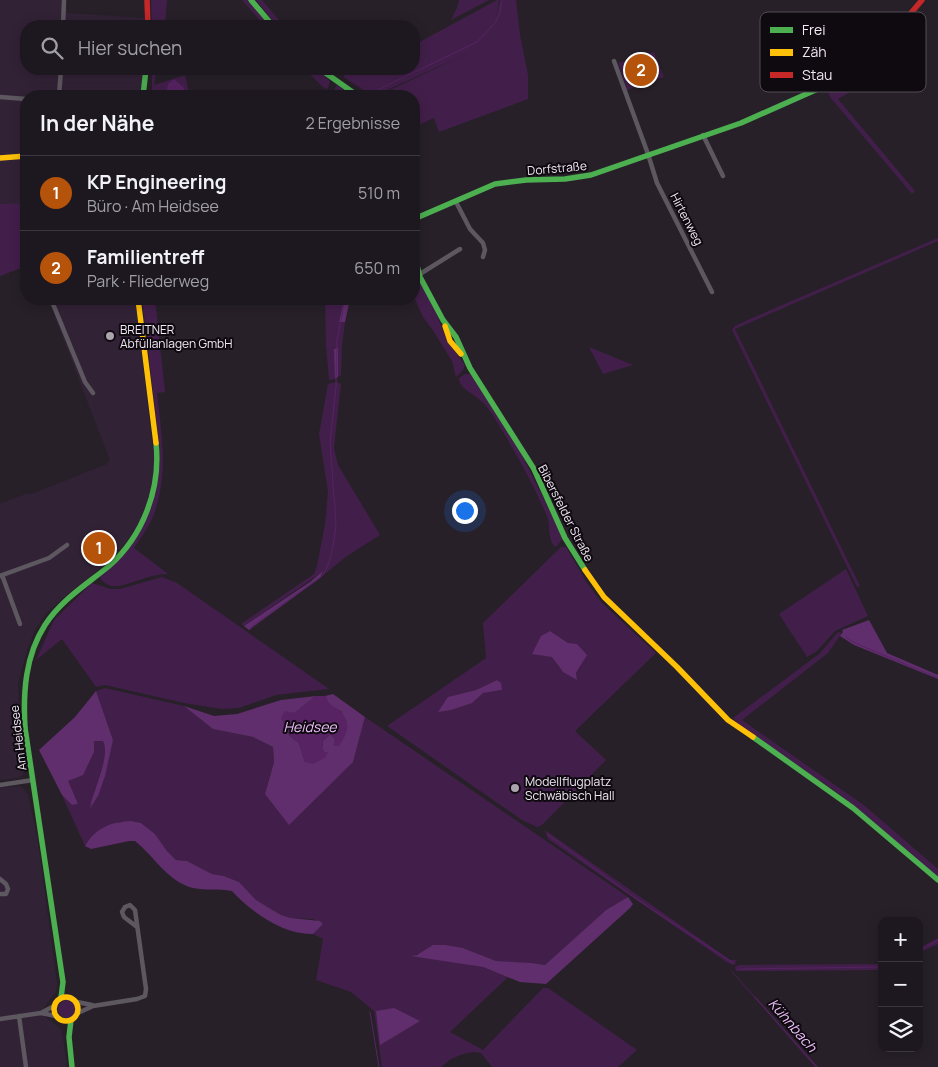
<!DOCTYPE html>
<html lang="de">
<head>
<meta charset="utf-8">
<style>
	body { margin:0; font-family:Manrope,sans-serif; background:#2a252c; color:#f1f3f6 }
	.controls { position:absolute; right:15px; bottom:15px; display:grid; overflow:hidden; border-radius:10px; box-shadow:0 2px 12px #0003 }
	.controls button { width:45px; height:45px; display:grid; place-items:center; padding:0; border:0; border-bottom:1px solid #3b373d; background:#1d181f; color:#f1f3f6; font:25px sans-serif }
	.you { position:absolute; left:464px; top:510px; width:18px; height:18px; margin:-12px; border:4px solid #fff; border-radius:50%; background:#1a73e8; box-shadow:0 0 0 8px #1a73e833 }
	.badge { display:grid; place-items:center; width:32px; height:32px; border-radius:50%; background:#b45309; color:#fff; font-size:16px; font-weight:700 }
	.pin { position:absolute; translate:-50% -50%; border:2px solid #fff; box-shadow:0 1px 5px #0006 }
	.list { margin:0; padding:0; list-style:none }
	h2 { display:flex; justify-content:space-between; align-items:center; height:65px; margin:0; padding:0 20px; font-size:21px }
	h2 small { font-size:16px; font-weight:400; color:#a0a0a4 }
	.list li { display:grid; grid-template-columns:32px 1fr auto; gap:15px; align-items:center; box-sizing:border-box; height:75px; padding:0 20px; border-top:1px solid #3b373d }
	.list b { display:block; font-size:19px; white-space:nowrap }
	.list p { margin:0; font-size:16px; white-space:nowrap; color:#a0a0a4 }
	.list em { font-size:16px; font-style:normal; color:#a0a0a4 }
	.icon { flex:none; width:28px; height:28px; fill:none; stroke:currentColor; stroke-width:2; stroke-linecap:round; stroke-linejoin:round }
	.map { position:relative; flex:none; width:938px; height:1067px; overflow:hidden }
	.search { position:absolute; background:#1d181f; box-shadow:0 2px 12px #0003; left:20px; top:20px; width:400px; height:55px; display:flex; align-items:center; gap:12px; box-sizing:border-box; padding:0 18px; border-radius:20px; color:#a0a0a4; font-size:19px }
	.panel { position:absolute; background:#1d181f; box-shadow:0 2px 12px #0003; left:20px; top:90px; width:400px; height:215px; border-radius:20px }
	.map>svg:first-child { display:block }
</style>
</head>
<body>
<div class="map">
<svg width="938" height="1067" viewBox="0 0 938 1067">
	<rect width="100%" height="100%" fill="#272029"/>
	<path fill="#322236" d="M0,0H66L67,13L145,18V26H26V69H143L142,83L140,96H26V266L0,276Z
		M48,299H135L154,458L153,478L148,499L139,522L127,541L114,557L63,598L46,613L35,630L28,647L18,683L19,725L24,771L23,775L18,778L0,780V504L26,494H32L107,464L110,460Z
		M20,786L28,794L37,836L57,983L56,991L44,1007L45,1017L62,1030L67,1067H0V788Z"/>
	<path fill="#421f4a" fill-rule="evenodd" d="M151,0H167L165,26H152Z
		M242,0H248L270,26H265Z
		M256,0H262L284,26H277Z
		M459,0H489L451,20L457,8Z
		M497,0H499L496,19L500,0H516L520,35L528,75V99L439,132L434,118L414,127V96H377L475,50L374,96H370L368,93L345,78L343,75L347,71L355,69H414V45Z
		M654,52L664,77L627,90L618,63Z
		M862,64L872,73L862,85L838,99L915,191L912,194L830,97L828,91L830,86Z
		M152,69H157L154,85L185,75L190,96H186L184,88L165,93L166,96H152Z
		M304,69C316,69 322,72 330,81L328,88L326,89L323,87Z
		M337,85L352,96H336L332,93Z
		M26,203V266L0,276V204Z
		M938,238V241L735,329L860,586L857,587L732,330L735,326L750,319Z
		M414,260L418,277L435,310L447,341L465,365L463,370L456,377L452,361L432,329L423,317L414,297Z
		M142,299H155L165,392L157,393C162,436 169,478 152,519C147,529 140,539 134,548L168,574C150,573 125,588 112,586C106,585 103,581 99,577C141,545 160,504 160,451Z
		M325,299H344L339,322H345L342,346L341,375L338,377V348H335V379L329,380L326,346Z
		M589,347L633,365L603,374Z
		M465,374H471L519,449L563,538L557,546H554C547,537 551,526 547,516C535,489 521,462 506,437C498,424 491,409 479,399C472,393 459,388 459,378Z
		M337,382L341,384L334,448L338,465L380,535L347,556L320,578L322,572L244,626L241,624L314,574L317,566L325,524L328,492L319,434L328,384Z
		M561,547H566L587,583L602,603L656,653L575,731L606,760L542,825L537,827L522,820L387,726L486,658L483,623ZM550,631L568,643L581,666L576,673L577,679C551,667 553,657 550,631ZM497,680L502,690L449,697L476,690Z
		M846,569L868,616L835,631L817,651L807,657L779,614Z
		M162,577L177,583L329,689L276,695L239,708L222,709L184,703L105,685L96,687L62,639L36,660L54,620L92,583L111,589H120Z
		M838,632L842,633L828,653L742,720L865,806L938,869V878L842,796L740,726L733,718L819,654Z
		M105,688L184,706L213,729L253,737L273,747L274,762L265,794L353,762L365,717L628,897L606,910L545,965L496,961L463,948L414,955L483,967L508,977L450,1032L483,1050L543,988H548L637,1050L618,1067H492L481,1053L474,1052L463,1054L451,1059L441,1067H382L374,1011L351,992L316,980L323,939L313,934L323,924L313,919L291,918L281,915L256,900L239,882L224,876L212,874L187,861L176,860L167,851L155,834L141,823L131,821L118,822L89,839L85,846L62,795L72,805L78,804L67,781L94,741H103C111,756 98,778 93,794L113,740L96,691Z
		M545,830L730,960H737L733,965L728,963L548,839Z
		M938,938V944L919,953V948Z
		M882,964L881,970L745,971H736L735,967L739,965Z
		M730,970L732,971L818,1067H815Z
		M58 1009a9 9 0 1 1 18 0a9 9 0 1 1-18 0Z"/>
	<path fill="#602e6c" d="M344,299H350L345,322H339Z
		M338,348V377L335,379L334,349Z
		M323,571L320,578L249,630L244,626L310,582Z
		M869,620L887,653L938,675V679L854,645L840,636L843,632L842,630Z
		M550,631L568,643L577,644L587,655L576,673L577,680L563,672L552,657L532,654L541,636Z
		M497,680L501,683L502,690L483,693L472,703L451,710L438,712L448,697L476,690Z
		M96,691L113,740L105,776L98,796L90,808C93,790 111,756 103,741H94V752L83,775L68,781L78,804L72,805L62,795L39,750L75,717Z
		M333,694L365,717L353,762L289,825L265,794L274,762L273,747L253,737L213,729L184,706L214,716L237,714L281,700L316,696L295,713L284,727L290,736L299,743L305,762L328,752H324L322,748L323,741L330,734L334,738L342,712L329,705L325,696Z
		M131,821L141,823L155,834L167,851L176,860L187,861L212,874L224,876L239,882L256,900L281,915L291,918L320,921L323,924L313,934C284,935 251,912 232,891C219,888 206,891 193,888C168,882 154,856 135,841H129L91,849L85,846C95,828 111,822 131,821Z
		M628,897L633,904L630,908L546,984L520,982L483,967L411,956L417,955L433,945H445L463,948L496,961L531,963L545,965L606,910Z
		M394,1008L420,1021L380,1045L376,1011Z"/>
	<path fill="#572363" d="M174,79L184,88L186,96H166L168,84Z
		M316,696H325C331,709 335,705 342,713C352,724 346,736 339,746H334V738L330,734L323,741L322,748L324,752H328L325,758L313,764L305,762L299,743L290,736L281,718L285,711L295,713Z"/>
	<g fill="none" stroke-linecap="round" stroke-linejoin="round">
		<path stroke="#572363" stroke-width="1" d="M369,94L477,42L495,23L500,12L502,1
			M250,628L322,576C331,565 335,537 336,523L330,443L336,386L337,340L345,299
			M846,637L855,643L938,678
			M547,834L638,900L735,964
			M919,951L938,940
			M741,969L882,967
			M755,997L817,1067
			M370,1012L379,1067"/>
		<path stroke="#5d575f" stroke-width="4.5" d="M63,26L64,0
			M614,61L648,154L657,183L712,292
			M59,96L61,69
			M0,97L26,99
			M703,135L723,176
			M456,202L470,229L483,243L485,250L483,257
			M420,274L460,249
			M51,299L85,382L93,393
			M2,575L20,624
			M0,576L49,558L67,545
			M0,785L33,780
			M0,879L6,884L8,889L6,894H0
			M77,1002L92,1005
			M41,1013L54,1006
			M78,1013L93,1006L137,999L145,996L146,989L135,910L130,905L125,907L122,912L124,917L137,927
			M19,1016L26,1067
			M0,1019L41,1013L56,1016"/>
		<path stroke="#4caf50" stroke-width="5.5" d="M251,0L273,26
			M320,69L358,96
			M143,96L146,69
			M414,219L495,184L526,180L565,179L591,175L741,123L820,88
			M414,254L420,277L443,320L456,337L470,368L534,469L565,538L585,570
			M753,737L853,808L938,880
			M61,998L63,982L25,728C23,693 25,656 45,625C61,600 86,585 109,566C143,536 161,489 156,443
			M71,1020L69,1037L72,1067"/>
		<path stroke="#ffc107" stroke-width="5.5" d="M0,158L26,156
			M138,299L156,443
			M445,326L450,341L461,354
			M585,570L604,597L677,667L728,720L753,737
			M54 1009a12 12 0 1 1 24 0a12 12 0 1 1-24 0Z"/>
		<path stroke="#c62828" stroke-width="5.5" d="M147,0L148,26
			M820,88L838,79L911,13L922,0"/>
	</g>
	<g fill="#aba3ae" stroke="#0f0910" stroke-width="2">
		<circle cx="110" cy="336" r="5"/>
		<circle cx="515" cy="788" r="5"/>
	</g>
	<g text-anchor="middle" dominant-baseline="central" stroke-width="4" stroke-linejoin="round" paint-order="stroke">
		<g font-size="12" fill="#f2e9f5" stroke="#0f0910">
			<text transform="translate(557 168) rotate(-5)">Dorfstraße</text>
			<text transform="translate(687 219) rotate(63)">Hirtenweg</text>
			<text transform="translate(566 513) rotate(63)">Bibersfelder Straße</text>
			<text transform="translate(18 738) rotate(-97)">Am Heidsee</text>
		</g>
		<g font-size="12" fill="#f2e9f5" stroke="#0f0910" text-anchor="start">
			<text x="120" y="329">BREITNER<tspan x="120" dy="14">Abfüllanlagen GmbH</tspan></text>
			<text x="525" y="781">Modellflugplatz<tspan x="525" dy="14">Schwäbisch Hall</tspan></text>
		</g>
		<g font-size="14" font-style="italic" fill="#eebffa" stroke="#0f0910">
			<text x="310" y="726">Heidsee</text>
			<text transform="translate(793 1025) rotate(49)">Kühnbach</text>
		</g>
	</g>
	<rect x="760" y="12" width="166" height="80" rx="8" fill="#0f0910" stroke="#534c55" stroke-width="1"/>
	<rect x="770" y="27" width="23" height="6" fill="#4caf50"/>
	<rect x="770" y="49" width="23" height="7" fill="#ffc107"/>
	<rect x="770" y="72" width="23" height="6" fill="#c62828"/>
	<g font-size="14" fill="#f2e9f5">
		<text x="802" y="35">Frei</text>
		<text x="802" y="57">Zäh</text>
		<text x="802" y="80">Stau</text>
	</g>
</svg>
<div class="controls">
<button>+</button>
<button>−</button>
<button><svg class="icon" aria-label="layers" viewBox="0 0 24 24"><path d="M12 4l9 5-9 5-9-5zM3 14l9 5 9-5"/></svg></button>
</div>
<div class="you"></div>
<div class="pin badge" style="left:99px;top:548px">1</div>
<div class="pin badge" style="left:641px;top:70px">2</div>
<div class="search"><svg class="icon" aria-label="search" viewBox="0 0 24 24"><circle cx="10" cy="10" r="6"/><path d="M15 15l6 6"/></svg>Hier suchen</div>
<section class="panel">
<h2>In der Nähe<small>2 Ergebnisse</small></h2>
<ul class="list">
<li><span class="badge">1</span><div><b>KP Engineering</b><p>Büro · Am Heidsee</p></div><em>510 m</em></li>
<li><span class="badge">2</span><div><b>Familientreff</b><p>Park · Fliederweg</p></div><em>650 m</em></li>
</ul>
</section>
</div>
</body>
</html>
